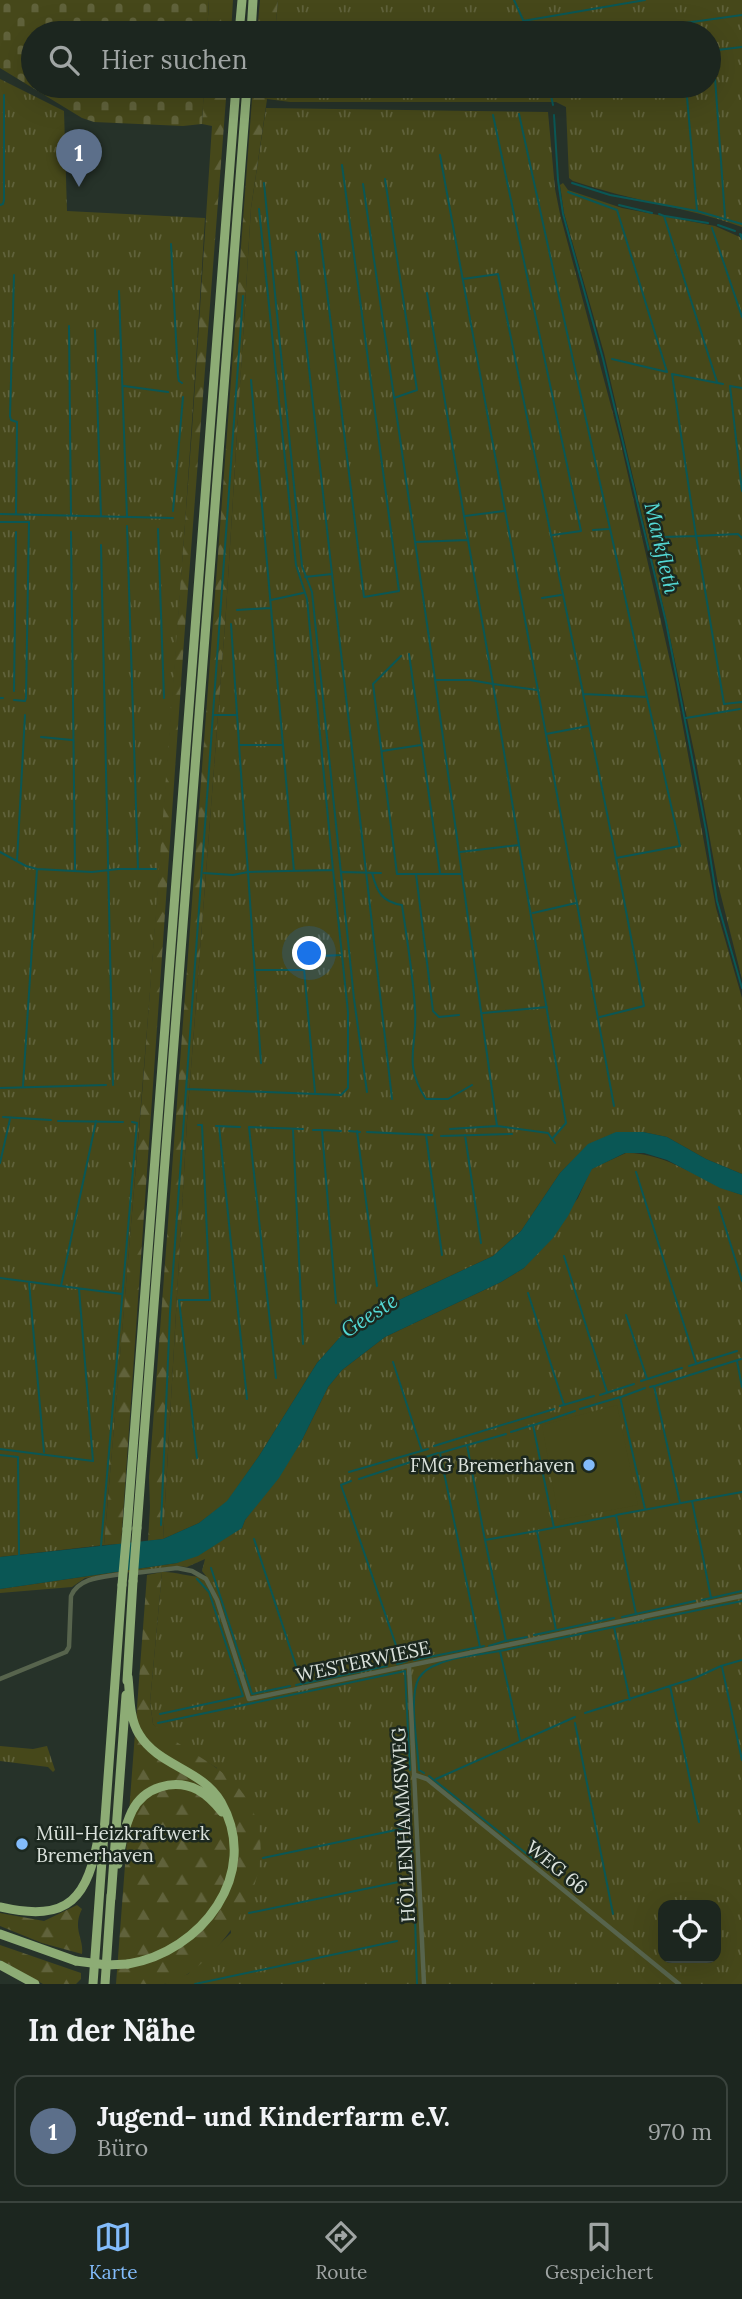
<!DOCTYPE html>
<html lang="de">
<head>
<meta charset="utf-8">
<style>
	body { margin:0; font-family:Lora,serif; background:#29322c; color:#f1f3f6 }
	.controls { position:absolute; right:21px; bottom:21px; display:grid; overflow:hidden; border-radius:14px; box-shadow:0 7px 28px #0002 }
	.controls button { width:63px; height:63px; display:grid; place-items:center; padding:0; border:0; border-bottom:2px solid #3a433d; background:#1c261f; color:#f1f3f6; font:35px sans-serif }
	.you { position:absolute; left:310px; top:954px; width:24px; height:24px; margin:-18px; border:5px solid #fff; border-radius:50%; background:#1a73e8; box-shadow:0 0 0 10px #1a73e833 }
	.badge { display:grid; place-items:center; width:46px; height:46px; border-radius:50%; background:#83bcfb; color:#fff; font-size:23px; font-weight:700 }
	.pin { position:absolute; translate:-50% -58px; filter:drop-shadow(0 2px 4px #0008) }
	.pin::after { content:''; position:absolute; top:37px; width:24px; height:21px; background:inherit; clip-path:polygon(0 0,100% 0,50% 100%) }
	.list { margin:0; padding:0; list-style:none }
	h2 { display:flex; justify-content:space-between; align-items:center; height:91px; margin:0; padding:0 28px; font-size:30px }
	h2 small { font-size:23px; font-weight:400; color:#a0a5a4 }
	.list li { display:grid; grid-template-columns:46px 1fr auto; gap:21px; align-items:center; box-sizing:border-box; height:112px; margin:0 14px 14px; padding:0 14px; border:2px solid #3a433d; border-radius:14px }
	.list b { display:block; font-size:26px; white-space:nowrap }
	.list p { margin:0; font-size:23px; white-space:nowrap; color:#a0a5a4 }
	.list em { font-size:23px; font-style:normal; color:#a0a5a4 }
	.icon { flex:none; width:38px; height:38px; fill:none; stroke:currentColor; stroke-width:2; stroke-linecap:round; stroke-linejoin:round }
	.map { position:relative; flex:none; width:742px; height:1984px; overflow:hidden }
	.search { position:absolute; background:#1c261f; box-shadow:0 7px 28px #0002; left:21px; right:21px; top:21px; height:77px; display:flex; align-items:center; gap:18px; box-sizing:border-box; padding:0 24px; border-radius:38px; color:#a0a5a4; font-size:26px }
	.sheet { height:217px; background:#1c261f }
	nav { display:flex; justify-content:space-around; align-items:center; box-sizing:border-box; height:98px; border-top:2px solid #3a433d; background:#1c261f; font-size:19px; color:#a0a5a4 }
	nav a { display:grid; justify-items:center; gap:4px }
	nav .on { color:#83bcfb }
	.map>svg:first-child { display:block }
</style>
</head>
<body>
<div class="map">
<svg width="742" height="1984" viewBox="0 0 742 1984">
	<defs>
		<pattern id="grass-tufts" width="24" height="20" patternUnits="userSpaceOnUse" patternTransform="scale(1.75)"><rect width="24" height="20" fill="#46481a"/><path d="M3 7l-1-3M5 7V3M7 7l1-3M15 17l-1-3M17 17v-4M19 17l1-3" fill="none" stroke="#60623b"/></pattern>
		<pattern id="forest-firs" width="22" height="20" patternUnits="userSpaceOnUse" patternTransform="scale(1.75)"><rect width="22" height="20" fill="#46481a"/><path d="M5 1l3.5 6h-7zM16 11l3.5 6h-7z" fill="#60623b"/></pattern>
		<pattern id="cemetery-stones" width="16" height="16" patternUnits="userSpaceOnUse" patternTransform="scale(1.75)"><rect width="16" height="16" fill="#46481a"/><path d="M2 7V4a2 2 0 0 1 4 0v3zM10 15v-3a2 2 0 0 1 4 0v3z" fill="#60623b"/></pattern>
	</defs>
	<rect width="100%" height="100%" fill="#263229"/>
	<path fill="url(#grass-tufts)" fill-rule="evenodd" d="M278,0H742V227C687,207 628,200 573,181L569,178L566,107L556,102H290L267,99L269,86H709V33H275Z
		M0,79L64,111L67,211L205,218C178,661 142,1103 104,1545L0,1557Z
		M266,108L548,112L555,189L560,214L620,440L675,683L716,908L742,998V1174L706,1159L667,1137L643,1132L573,1160L560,1173L521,1231L493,1256L384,1307L342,1335L317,1363L259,1456L227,1502L199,1523L163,1539L187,1121L226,611L251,208Z
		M563,183L568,190L622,208L715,226L742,238V979L718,884L695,756L665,614L604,353L564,213L560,185Z
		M626,1153C669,1153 702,1182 742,1195V1984H164L188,1974L231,1933L217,1768L167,1738L153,1724L150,1702L162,1572C176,1571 195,1579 206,1576L202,1571L205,1559L187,1567L177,1566L85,1578L72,1587L0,1593V1589L177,1563L242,1528L245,1520L301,1442L328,1387L342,1370L385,1337L501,1282L524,1268L578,1198L591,1169ZM663,1905H716V1958H663Z
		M0,1746L33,1749L47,1746L55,1770L53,1772L48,1767L0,1761Z"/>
	<path fill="url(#forest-firs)" d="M209,0H233L231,33H207Z
		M260,0H278L275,33H257Z
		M204,86H227L184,641L121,1544L104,1545L143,1083L192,430L212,126L202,124Z
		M253,86H269L251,208L226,611L187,1121L163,1539L148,1541L150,1507L149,1477Z
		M162,1572L150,1702L153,1724C183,1752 226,1764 248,1801C278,1854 250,1912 213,1952C200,1966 184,1980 164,1984C150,1984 131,1984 116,1984L147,1575Z
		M77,1905L82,1909C72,1929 84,1938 82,1954L42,1943L0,1926V1913L44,1921Z
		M0,1945L81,1973V1979L76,1984H43L0,1960Z"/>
	<path fill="url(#cemetery-stones)" d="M0,0H209L207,33H33V86H204L202,124L183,126L94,122L82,118L0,68Z"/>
	<path fill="#46481a" d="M617,1405L638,1505L559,1520L542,1425Z"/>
	<path fill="#0a5755" d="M616,1132H643L667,1137L706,1159L742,1174V1195L720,1188L667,1160L644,1153H625L592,1169L568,1216L553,1238L524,1268L501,1282L385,1337L342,1370L328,1387L301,1442L279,1478L245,1520L242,1528L198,1556L177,1563L0,1589V1557L163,1539L199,1523L227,1501L259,1456L317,1363L342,1335L384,1307L493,1256L521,1231L560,1173L588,1144Z"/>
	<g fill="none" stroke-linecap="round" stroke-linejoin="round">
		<path stroke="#0a5755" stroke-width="2" d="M514,0L529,33
			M523,21L645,0
			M614,33L742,15
			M713,50L725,217
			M709,51L742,47
			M549,86L553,105
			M686,86L697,210
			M519,114L647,697
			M493,115L581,531L553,535
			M554,115L558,180L563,214L603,359L666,622L706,830L717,901L742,988
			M440,155L614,1106
			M385,179L417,390L394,398
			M264,183L302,566L312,592L354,999L367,1092
			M572,183L610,195L697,211L742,224
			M363,184L435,679
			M568,192L617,210L667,372L612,359
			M0,205L3,204L4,200V95
			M619,205L652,213
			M259,209L296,565L307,599L333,870L248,872L261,1063
			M659,214L664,216L717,382
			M665,216L708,223
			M718,225L735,231
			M712,228L742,317
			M320,234L364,597L399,591L342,165
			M742,235L740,234L742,239
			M171,244L178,376L179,381L182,383
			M296,252L332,574L305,577
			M14,275L10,416L11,420L17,422L16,514
			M463,279L498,274L583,693
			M119,291L127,517
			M69,326L71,515
			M95,330L101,516
			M251,380L294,871
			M124,386L168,392
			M742,388L730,386L742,491
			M173,511L183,397
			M0,514L173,518
			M465,516L504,511
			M646,519L659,518L663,537L696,536L672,374L723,384
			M0,522H29L26,698L25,701L14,700
			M127,526L138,869
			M158,529L164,698
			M593,530L609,529
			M71,532L75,870
			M742,538L738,534L696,536L724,704L742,702
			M415,542L468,540L427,293
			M101,545L113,1085
			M332,574L392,1099
			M542,598L561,595
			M271,600L303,593
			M237,610L270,608
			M231,624L239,744
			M409,654L440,873
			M401,656L373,684L397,874H462L435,680H470L493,684L468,540
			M14,691L16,532
			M0,698H3
			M214,715H236
			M686,718L740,709
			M546,734L588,726
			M41,737L72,740
			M382,751L421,745
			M519,845L493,684L537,690
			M0,852L26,866L37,869L92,872L118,869H156
			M460,852L519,845L566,1123L552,1139
			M17,861L25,715
			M342,872L381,873
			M204,873L233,875L248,872L239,745H283
			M372,873C377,892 382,902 402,905C407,940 413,974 415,1009C418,1046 402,1062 426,1099H448L472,1085
			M416,874L433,1011L439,1017L459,1015
			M462,875L497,1126
			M533,913L576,903
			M256,970H303
			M483,1013L547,1007
			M600,1017L644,1006L616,858L680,846L647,697L583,694L616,858
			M23,1086L37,869
			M0,1088L106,1085
			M187,1089L341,1095L348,1088V1012L333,870
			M315,1092L303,957L341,955
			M3,1117L51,1120
			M58,1121L123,1122
			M216,1126L240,1127
			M219,1126L247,1399
			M450,1129L497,1126L548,1133L555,1143
			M293,1130L303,1344
			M313,1130H322L336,1303
			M323,1130L341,1131
			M349,1131L360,1132
			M357,1131L377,1286
			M367,1132L432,1135
			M426,1135L442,1255
			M465,1135L481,1243
			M441,1136L512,1134
			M0,1163L10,1119
			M636,1172L696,1363
			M719,1207L742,1281
			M564,1256L607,1392
			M0,1278L122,1294
			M29,1282L44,1452
			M61,1286L96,1121
			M528,1293L564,1405
			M626,1315L647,1379
			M737,1361L742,1387
			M393,1362L422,1451
			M689,1366L737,1351
			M276,1378L249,1127L303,1129
			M641,1381L682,1368
			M655,1386L741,1359
			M650,1387L654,1386L680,1503
			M600,1395L634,1384
			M621,1397L645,1388
			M560,1406L594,1396
			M580,1409L620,1397L645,1509
			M534,1425L575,1411
			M511,1432L533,1425L554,1528
			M468,1445L506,1434
			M434,1446L554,1409
			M0,1449L93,1461L79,1289
			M0,1455L18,1457L19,1555
			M197,1458L179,1300H210L202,1125H198
			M349,1472L428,1449
			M359,1479L438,1453
			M351,1481L341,1485L402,1663
			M161,1525L170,1313L243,296
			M254,1539L302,1684
			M101,1546L137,1123L132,1122
			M211,1568L252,1694L290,1686
			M711,1598L692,1501L742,1492
			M702,1600L742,1591
			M636,1614L616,1515L692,1501
			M622,1617L695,1601
			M615,1627L742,1601
			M556,1630L537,1531L618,1515
			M534,1635L614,1618
			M527,1637L506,1641L485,1540L536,1531
			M484,1646L480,1647L440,1453L467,1445L485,1540
			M489,1646L505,1641
			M500,1651L614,1627L630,1700
			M414,1660L479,1647
			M397,1664L407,1661
			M722,1667L742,1760
			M296,1685L387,1666
			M670,1686L699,1822
			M585,1713L695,1678L721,1666L742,1660
			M160,1714L243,1696L209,1592L197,1579
			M158,1723L405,1671L410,1770
			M575,1723L613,1914
			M424,1773L419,1770C418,1747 408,1697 419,1678C423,1672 430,1667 436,1665C455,1656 479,1655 500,1651L520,1740
			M429,1776L537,1862
			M409,1778L411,1831
			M436,1779L575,1717
			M411,1842L414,1904
			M263,1858L410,1827
			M249,1913L413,1879
			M415,1915L417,1984
			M195,1984L397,1941"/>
		<path stroke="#57644d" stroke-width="4.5" d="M135,1573L177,1568L192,1571L206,1579L217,1600L249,1699L742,1596
			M409,1666L424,1984
			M0,1679L66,1652L69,1647L71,1596C79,1577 104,1577 122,1574
			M415,1775L427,1779L679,1984"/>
		<path stroke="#8dac75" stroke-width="9" d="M239,33L242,0
			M251,33L253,0
			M137,1528L247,86
			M127,1529L236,86
			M128,1677C130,1695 129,1718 139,1734C158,1766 202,1769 221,1802C262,1874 201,1952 128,1964
			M127,1681L133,1581
			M118,1864C121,1846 124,1828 132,1811C144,1787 174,1778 198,1790C207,1795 215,1803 222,1812
			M111,1899L126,1695
			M0,1907C70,1923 88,1898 99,1833
			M0,1934L76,1961
			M0,1965L35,1984
			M93,1984L122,1585
			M105,1984L111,1895"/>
		<path stroke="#8dac75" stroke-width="9" d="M133,1581L137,1528
			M122,1585L127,1529
			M76,1961L107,1965L128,1964"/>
	</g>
	<g fill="#83bcfb" stroke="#1c281f" stroke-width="2.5">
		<circle cx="589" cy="1465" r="7"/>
		<circle cx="22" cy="1844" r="7"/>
	</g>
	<g text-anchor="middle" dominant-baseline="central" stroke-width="5" stroke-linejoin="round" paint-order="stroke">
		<g font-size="19" fill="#dce3dd" stroke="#1c281f" text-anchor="end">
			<text x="575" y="1465">FMG Bremerhaven</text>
			<text x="36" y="1833" text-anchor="start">Müll-Heizkraftwerk<tspan x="36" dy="22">Bremerhaven</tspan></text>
		</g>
		<g font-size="19" fill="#dce3dd" stroke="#1c281f">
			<text transform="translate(363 1661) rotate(-12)">WESTERWIESE</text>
			<text transform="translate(403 1825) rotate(-93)">HÖLLENHAMMSWEG</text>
			<text transform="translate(557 1867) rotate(39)">WEG 66</text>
		</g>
		<g font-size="21" font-style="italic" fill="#53d8d4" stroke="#1c281f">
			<text transform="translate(662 548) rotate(77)">Markfleth</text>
			<text transform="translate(369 1315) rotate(-33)">Geeste</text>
		</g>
	</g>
</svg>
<div class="controls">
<button><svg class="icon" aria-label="locate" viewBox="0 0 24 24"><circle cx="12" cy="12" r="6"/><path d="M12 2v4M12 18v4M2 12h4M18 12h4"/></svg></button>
</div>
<div class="you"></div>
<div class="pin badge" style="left:79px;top:187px;background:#5c6f8a">1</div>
<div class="search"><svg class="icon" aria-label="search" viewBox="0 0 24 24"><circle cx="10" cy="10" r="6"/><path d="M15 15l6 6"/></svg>Hier suchen</div>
</div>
<section class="sheet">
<h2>In der Nähe<small></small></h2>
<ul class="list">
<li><span class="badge" style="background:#5c6f8a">1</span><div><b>Jugend- und Kinderfarm e.V.</b><p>Büro</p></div><em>970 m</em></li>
</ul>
</section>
<nav>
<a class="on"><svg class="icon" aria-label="map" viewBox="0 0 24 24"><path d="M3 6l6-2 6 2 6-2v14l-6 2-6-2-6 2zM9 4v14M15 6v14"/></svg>Karte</a>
<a><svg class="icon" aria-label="directions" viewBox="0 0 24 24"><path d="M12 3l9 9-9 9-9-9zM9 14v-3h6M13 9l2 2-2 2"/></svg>Route</a>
<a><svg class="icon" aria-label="saved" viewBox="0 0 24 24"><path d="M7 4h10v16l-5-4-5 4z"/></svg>Gespeichert</a>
</nav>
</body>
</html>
